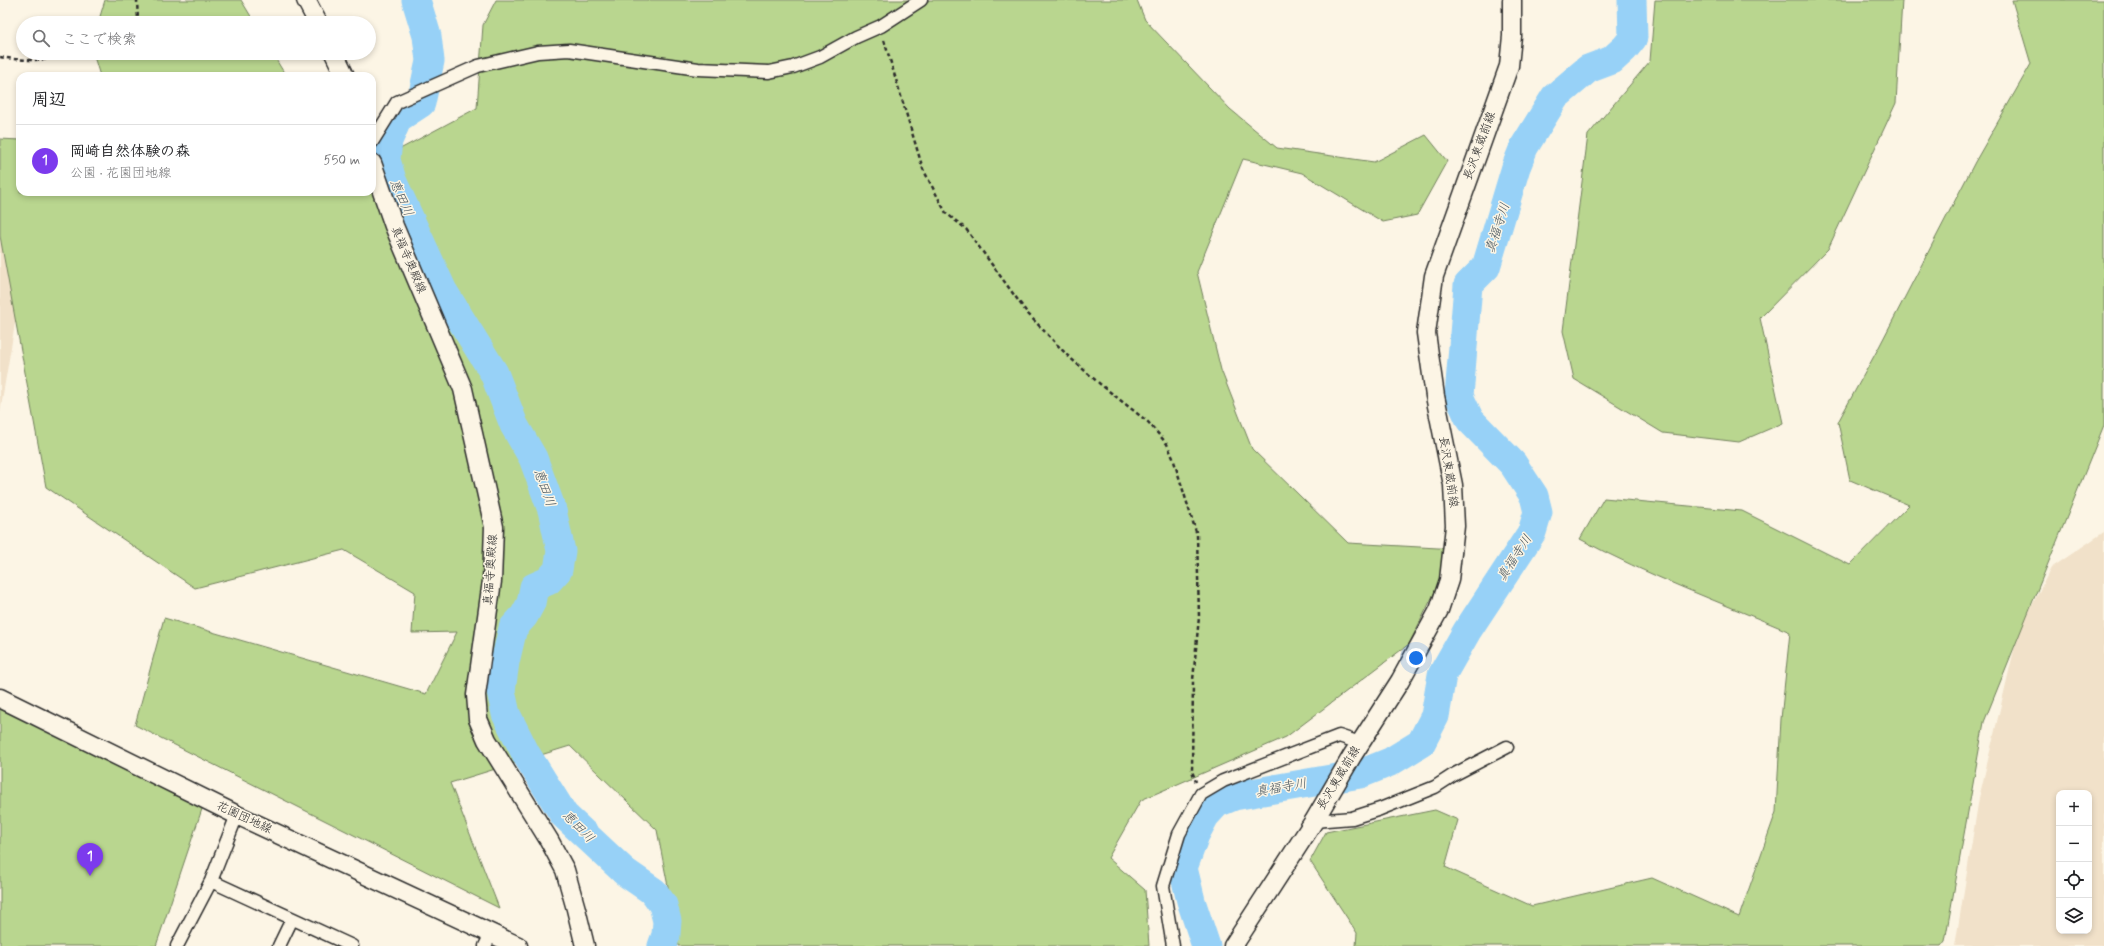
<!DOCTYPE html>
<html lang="ja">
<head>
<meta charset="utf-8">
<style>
	body { margin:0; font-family:Mynerve,"Klee One",sans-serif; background:#f2f2f2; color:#202124 }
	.controls { position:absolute; right:12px; bottom:12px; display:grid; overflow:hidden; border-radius:8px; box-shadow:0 2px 6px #0003 }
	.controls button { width:36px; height:36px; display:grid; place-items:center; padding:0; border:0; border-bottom:1px solid #e0e0e0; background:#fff; color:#202124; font:20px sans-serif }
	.you { position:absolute; left:1416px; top:658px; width:14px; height:14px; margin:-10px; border:3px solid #fff; border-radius:50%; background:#1a73e8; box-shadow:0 0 0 6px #1a73e833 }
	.badge { display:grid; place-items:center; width:26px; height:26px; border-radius:50%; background:#7c3aed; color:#fff; font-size:13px; font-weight:700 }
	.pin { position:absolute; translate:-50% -33px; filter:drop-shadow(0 1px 2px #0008) }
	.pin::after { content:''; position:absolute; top:21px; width:14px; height:12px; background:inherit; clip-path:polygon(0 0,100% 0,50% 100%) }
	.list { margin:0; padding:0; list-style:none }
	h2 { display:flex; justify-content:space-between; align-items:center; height:52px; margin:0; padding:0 16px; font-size:17px }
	h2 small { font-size:13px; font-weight:400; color:#757577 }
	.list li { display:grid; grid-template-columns:26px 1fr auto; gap:12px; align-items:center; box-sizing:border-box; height:72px; padding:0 16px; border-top:1px solid #e0e0e0 }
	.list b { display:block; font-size:15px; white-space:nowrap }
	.list p { margin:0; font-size:13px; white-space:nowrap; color:#757577 }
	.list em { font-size:13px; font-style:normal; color:#757577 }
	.icon { flex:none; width:22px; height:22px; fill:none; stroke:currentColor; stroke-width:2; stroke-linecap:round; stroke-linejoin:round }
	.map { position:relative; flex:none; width:2104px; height:946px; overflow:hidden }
	.search { position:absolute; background:#fff; box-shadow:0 2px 6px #0003; left:16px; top:16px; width:360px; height:44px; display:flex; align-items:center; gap:10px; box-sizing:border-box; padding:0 14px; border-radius:22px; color:#757577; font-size:15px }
	.panel { position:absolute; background:#fff; box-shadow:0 2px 6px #0003; left:16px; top:72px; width:360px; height:124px; border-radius:12px }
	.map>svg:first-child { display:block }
</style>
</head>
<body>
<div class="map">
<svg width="2104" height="946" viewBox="0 0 2104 946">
	<rect width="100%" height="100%" fill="#fcf5e5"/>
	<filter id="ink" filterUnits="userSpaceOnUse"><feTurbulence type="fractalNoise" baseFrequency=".025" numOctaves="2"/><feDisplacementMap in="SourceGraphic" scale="8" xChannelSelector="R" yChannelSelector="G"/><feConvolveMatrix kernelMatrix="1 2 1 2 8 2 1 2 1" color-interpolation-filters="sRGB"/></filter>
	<g filter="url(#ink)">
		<path fill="#f1e1c9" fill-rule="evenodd" d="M0,208L34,212L0,412Z
			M2104,532V946H1955L1979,798L2018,633L2051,568ZM2059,793H2089V931H2059Z"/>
		<path fill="#b9d68f" stroke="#72805d" d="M105,0H241L255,23H98Z
			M496,0H1137L1145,20L1230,109L1277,148L1374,162L1426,135L1447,161L1417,215L1383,222L1302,173L1243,159L1197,272L1221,370L1252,449L1348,543L1456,549L1409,644L1286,737L1141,800L1108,858L1145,890L1149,946H678L673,912L657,830L570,746L450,783L499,908L135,725L164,618L426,694L457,632L412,633L415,592L344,550L195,588L46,487L0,236V139L20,140V192H372V164L477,108L483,25Z
			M1655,0H1902L1896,103L1828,249L1760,318L1783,423L1739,442L1663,433L1574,379L1563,331L1588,135L1650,61Z
			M2012,0H2104V425L1984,722L1945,941L1941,946H1356L1357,933L1310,861L1326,832L1435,810L1458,820L1445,867L1532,906L1652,878L1739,917L1776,812L1781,719L1790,632C1720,602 1648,576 1580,539L1604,498L1742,511L1850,565L1909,505L1850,480L1838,422L1879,347L1975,162L2031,64Z
			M93,53H272L286,76H100Z
			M0,708L203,806L156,946H0Z"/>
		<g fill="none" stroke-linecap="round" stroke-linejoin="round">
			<path stroke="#97d1f7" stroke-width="29" d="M416,0L427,36L430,61L421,103L398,118L388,141L386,160L392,180L443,291L494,373L514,425L533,458L552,510L561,551L558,570L548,581L534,587L531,603L524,616L513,628L505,662L501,691L506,714L526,754L564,815L625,872L654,892L663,905L667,921L666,935L662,946
				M1206,946L1191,901L1183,868L1195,835L1205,816L1217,803L1234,796L1360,774L1390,762L1421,743L1435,716L1442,675L1467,631L1532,532L1538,512L1534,496L1513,464L1470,420L1459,396L1468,285L1486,267L1516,167L1524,147L1555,97L1588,69L1612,60L1625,48L1633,38L1632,0"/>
			<defs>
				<path id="street" d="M372,142L397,102L478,66L538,52L569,50L698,69L769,72L793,67L820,57L856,37L881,26L921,0
					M1314,821L1352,818L1380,809L1435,787L1455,774L1507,747
					M211,881L352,946
					M177,946L211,881L237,815
					M279,946L292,919
					M485,946L491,934
					M1173,946L1163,886L1179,834L1201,794L1223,781L1339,736L1360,743"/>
				<path id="secondary" d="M306,0L318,23
					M334,53L345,76
					M372,163L394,226L463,389L494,527L492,581L476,695L478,719L487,740L549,840L565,870L576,909L585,946
					M0,698L237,815L518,946
					M1233,946L1314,821L1352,756L1400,681L1439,610L1449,580L1455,526L1453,485L1435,396L1426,333L1434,276L1509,66L1512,36V0"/>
			</defs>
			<use href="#street" stroke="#2b2b2b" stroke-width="15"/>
			<use href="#secondary" stroke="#2b2b2b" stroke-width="21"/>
			<path stroke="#2b2b2b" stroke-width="2.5" stroke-dasharray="4 3" stroke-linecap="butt" d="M136,23L138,21L137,0
				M884,40L923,169L946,213L966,229L1028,314L1068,356L1100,384L1148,422L1167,444L1173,458L1197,535L1199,617L1193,680L1192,771L1196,782
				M0,57C23,61 49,62 71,53"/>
			<use href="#street" stroke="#fcf5e5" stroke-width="12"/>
			<use href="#secondary" stroke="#fcf5e5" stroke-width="18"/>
		</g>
	</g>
	<g text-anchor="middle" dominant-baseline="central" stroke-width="3" stroke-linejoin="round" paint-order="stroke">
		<g font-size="12" fill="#2b2b2b" stroke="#fcf5e5">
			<text transform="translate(1480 146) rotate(-70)">長沢東蔵前線</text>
			<text transform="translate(408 260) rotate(67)">真福寺奥殿線</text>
			<text transform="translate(1448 472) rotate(81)">長沢東蔵前線</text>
			<text transform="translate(491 570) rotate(-86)">真福寺奥殿線</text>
			<text transform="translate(1339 778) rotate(-59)">長沢東蔵前線</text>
			<text transform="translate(244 818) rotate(25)">花園団地線</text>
		</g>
		<g font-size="13" font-style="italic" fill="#46545e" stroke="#fcf5e5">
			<text transform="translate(401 198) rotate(66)">恵田川</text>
			<text transform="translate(1498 228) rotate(-72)">真福寺川</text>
			<text transform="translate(544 488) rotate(70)">恵田川</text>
			<text transform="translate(1515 558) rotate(-57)">真福寺川</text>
			<text transform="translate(1281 788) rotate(-10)">真福寺川</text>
			<text transform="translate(578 827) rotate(45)">恵田川</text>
		</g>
	</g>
</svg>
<div class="controls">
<button>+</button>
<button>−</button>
<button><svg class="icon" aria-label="locate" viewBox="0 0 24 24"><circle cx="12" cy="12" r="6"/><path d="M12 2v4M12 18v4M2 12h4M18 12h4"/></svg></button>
<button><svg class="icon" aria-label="layers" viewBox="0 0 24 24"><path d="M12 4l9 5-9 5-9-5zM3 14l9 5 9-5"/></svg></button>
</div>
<div class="you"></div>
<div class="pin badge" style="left:90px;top:876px">1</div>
<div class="search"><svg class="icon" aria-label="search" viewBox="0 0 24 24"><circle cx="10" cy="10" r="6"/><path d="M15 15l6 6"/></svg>ここで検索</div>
<section class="panel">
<h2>周辺<small></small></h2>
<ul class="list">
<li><span class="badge">1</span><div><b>岡崎自然体験の森</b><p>公園 · 花園団地線</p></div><em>550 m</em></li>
</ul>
</section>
</div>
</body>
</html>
